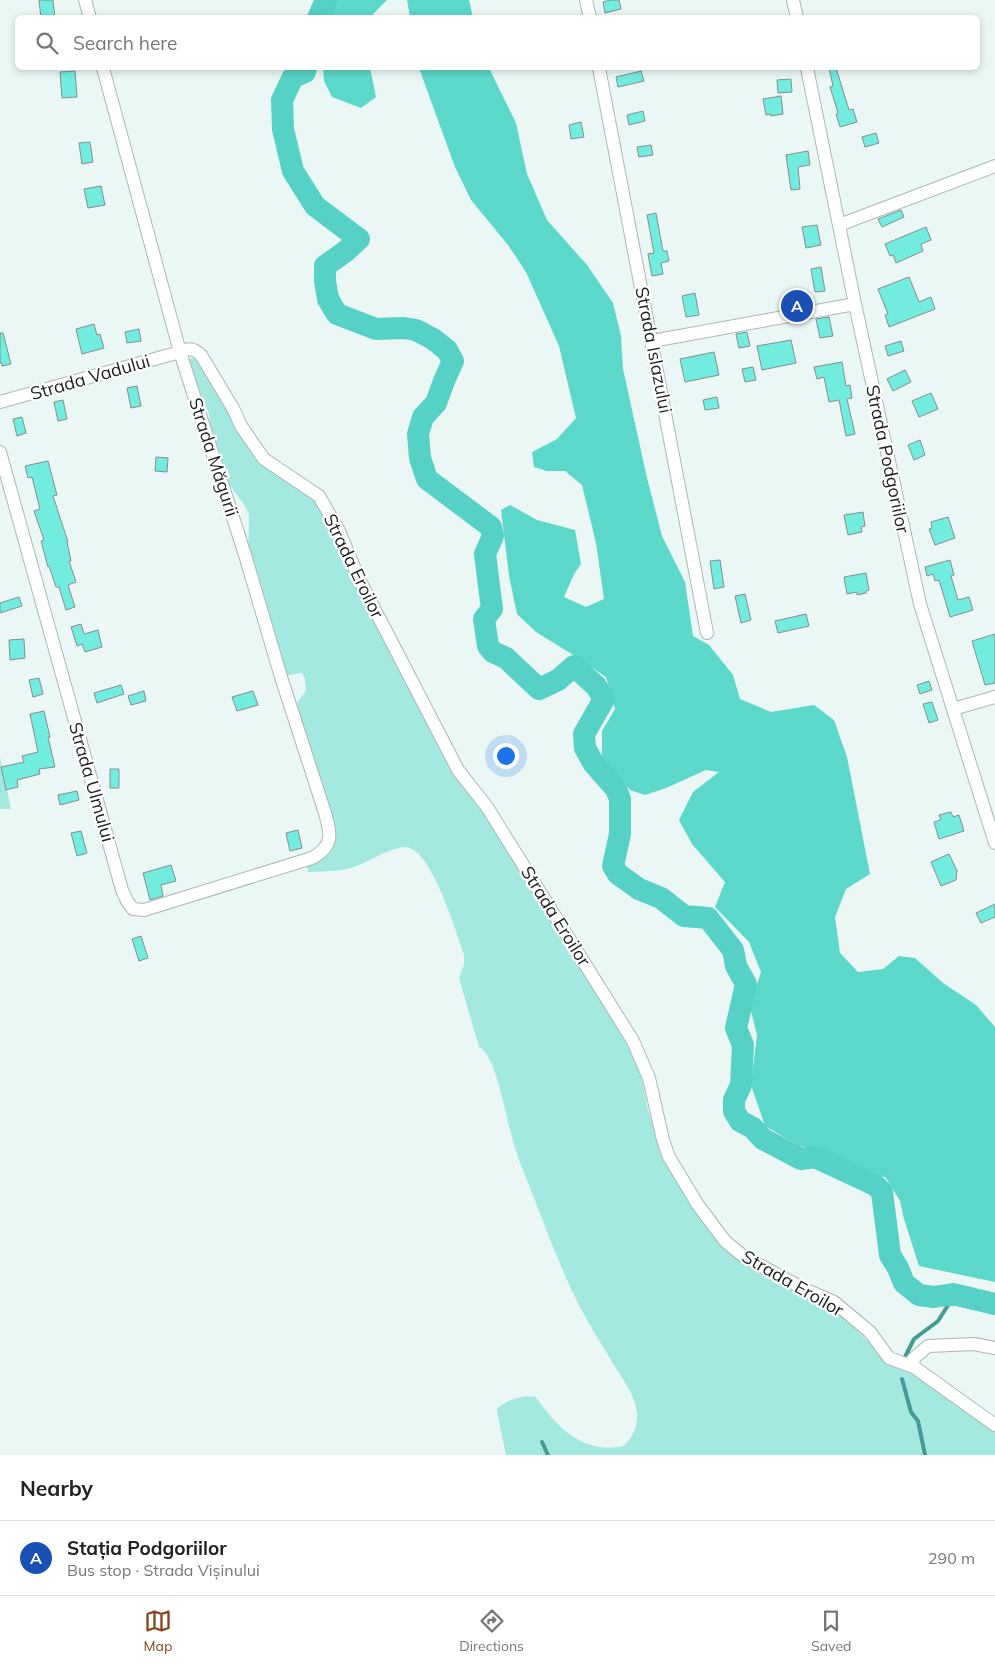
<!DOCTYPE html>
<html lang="en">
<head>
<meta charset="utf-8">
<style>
	body { margin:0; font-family:Mulish,sans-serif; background:#f2f2f2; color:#222 }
	.you { position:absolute; left:505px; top:755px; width:18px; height:18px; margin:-12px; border:4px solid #fff; border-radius:50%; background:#1a73e8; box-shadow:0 0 0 8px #1a73e833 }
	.badge { display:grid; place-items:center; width:32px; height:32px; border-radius:50%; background:#89441d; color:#fff; font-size:16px; font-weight:700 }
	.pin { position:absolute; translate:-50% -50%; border:2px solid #fff; box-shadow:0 1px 5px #0006 }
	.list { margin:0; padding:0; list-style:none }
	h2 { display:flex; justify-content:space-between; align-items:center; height:65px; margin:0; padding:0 20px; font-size:21px }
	h2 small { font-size:16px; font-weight:400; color:#767676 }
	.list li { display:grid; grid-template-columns:32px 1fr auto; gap:15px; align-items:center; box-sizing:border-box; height:75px; padding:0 20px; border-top:1px solid #e0e0e0 }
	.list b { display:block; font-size:19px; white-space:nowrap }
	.list p { margin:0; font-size:16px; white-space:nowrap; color:#767676 }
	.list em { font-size:16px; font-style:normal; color:#767676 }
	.icon { flex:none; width:28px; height:28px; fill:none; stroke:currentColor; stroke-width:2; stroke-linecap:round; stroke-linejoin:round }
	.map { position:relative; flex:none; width:995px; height:1455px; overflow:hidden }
	.search { position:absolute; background:#fff; box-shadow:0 2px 8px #0003; left:15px; right:15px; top:15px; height:55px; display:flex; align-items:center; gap:12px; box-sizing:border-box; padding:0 18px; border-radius:8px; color:#767676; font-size:19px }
	.sheet { height:140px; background:#fff }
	nav { display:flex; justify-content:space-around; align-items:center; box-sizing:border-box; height:70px; border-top:1px solid #e0e0e0; background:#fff; font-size:14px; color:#767676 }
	nav a { display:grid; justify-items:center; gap:2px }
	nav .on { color:#89441d }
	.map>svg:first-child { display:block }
</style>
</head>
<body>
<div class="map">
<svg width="995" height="1455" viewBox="0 0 995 1455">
	<rect width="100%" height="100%" fill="#eaf7f5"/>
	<path fill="#a4e9e0" d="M196,358L202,364L221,401L237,426L318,505L327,519L358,589L493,822L640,1066L647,1106L662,1157L673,1176L698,1213L744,1262L765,1276L816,1299L844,1317L890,1364L902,1369L910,1370L992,1429L995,1432V1455H506L497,1412V1408C508,1400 523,1394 536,1397C555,1425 582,1455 623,1446C633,1439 638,1425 637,1413C635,1394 622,1378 612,1362C604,1348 595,1334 587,1320C565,1281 550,1239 534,1198C527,1179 518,1160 513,1141C507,1123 496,1053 479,1047L459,978L464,965V954C456,933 431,845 404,847C387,849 370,861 354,867C340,872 323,871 308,872L307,866L329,851L297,710L298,701L306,691L305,679L302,673L289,675L284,671L248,573L249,514L245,506L231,487L216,458L208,431L210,422L209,414L196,381L190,371L189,359Z
		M0,757L11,809H0Z"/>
	<path fill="#5cd8cb" d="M333,0H387L374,13L372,17H329Z
		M407,0H469L473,17H410Z
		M323,68H370L376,97L361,108L332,97L324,81Z
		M419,68H489L516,123L527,174L547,220L587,265L613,303L621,336L623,369L647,478L662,536L685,582L693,636L709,645L733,675L740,699L771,712L814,705L834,720L847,757L870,874L846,889L835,917L840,953L858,972L883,969L899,956L915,958L943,983L976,1005L995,1027V1282L919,1266L904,1219L900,1201L886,1178L827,1151L799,1146L765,1126L751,1085L757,1035L750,1007L761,972L749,942L715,907L725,882L692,844L679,820L693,792L719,772L706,770L666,788L645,795L630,790L602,759V731L615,709L606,677L575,656L536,632L517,614L509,576L501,510L510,505L537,520L575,530L581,564L574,574L564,597L586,607L604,599L596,543L582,485L565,471H547L534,467L532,452L557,439L576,418L559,346L526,272L508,245L471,200L455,167Z"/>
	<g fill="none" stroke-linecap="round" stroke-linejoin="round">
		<path stroke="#449c93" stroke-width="4" d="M905,1357L914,1339L938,1321L952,1299L953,1294
			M902,1379L911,1412L918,1421L925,1455
			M542,1442L548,1455"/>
		<path stroke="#55d2c5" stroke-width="22" d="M318,18L326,0
			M306,68L305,72L293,77L282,100L283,129L293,171L315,206L359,239L346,251L325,266V281L328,299L337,314L376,329L404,328L416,330L433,339L447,350L453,361L444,381L436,403L423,417L418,434L420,458L427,479L491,527L493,536L485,554L492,609L484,619L488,646L493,652L506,658L539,689L558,680L574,666L596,686L604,699L584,734L585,748L594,764L616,789L620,799V834L613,866L618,874L639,889L661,898L684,916L708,918L733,950L736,966L746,984L736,1028L743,1045L741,1085L734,1100V1111L740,1121L753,1128L763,1139L801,1159L815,1157L875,1185L882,1192L890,1255L898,1268L904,1283L919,1295L934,1297L953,1294L995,1304"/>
	</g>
	<path fill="#72ecdf" stroke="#848f8e" d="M39,0H53L55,18H41Z
		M610,0H619L621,9L605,13L603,2Z
		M829,68H836L849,110L853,109L857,122L840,127L836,114L838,113L830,87L833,86Z
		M75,71L77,97L62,98L60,72Z
		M641,71L644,81L618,87L616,77Z
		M791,79L792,92L778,93L777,80Z
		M781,96L783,114L771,116V114L766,115L763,99Z
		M643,111L645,121L629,125L627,115Z
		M581,122L584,137L571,139L569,125Z
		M876,133L879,143L865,147L862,137Z
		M90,142L93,162L82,164L79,143Z
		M651,145L653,155L639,157L637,147Z
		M808,151L810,165L798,167L800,189L791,190L786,155Z
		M101,186L105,205L88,208L84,189Z
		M901,210L904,217L882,227L878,219Z
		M656,213L663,251H667L669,261L661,263L663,274L652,276L648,254L654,253L647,215Z
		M817,225L821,245L806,248L802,227Z
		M926,227L931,240L921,244L923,251L896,263L893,255L890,256L885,244Z
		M821,267L825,291L815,292L811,269Z
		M909,277L919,302L931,297L935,309L889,327L885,315L888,314L878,289Z
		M695,293L699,315L686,317L682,296Z
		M829,317L833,336L820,338L816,319Z
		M94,324L97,335L100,334L104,348L82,354L76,329Z
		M139,329L141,341L127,343L125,332Z
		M747,332L750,346L739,348L736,334Z
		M0,333H3L11,364L2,366V363H0Z
		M791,340L796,363L762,370L757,346Z
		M901,341L904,351L888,356L885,346Z
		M714,352L719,375L685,382L680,359Z
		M842,362L846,386L850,385L852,398L847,399L855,434L846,436L839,400L829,402L824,377L817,379L814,367Z
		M753,367L756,380L745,382L742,369Z
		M905,370L911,382L893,391L887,379Z
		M137,386L141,406L131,408L127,388Z
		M931,393L938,409L919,417L912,401Z
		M717,397L719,408L705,410L703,400Z
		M63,400L67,419L58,421L54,402Z
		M22,417L26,433L17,436L13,419Z
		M920,440L925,455L914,460L908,445Z
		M156,457L168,458L167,472L155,471Z
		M48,461L57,495L53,496L68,542H67L71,561H69L76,582L68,585L75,607L66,610L59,587H56L49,566L48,567L41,541L44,540L34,511L40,509L32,477L28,478L25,466Z
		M863,512L865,526L861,527L862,532L848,535L844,515Z
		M948,517L955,538L935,545L929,529L932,528L931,522Z
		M720,560L724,587L714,589L710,561Z
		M950,560L954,575L951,576L958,600L969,597L973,610L950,617L939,580L935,581L933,574L927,576L925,567Z
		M866,573L869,590L866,591V593L857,595V592L847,594L844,577Z
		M745,594L751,620L741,623L735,596Z
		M19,597L22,606L0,613V603Z
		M806,614L809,626L778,633L775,621Z
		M81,624L84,634L98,630L102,647L85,652L82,644L77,646L71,627Z
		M995,634V683L985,685L972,641Z
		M24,639L25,658L10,660L9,640Z
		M39,678L43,694L33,697L29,680Z
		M929,681L932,690L920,694L917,685Z
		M121,685L124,694L97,703L94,693Z
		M144,691L146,701L131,705L128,696Z
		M253,691L258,705L237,711L232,697Z
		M932,702L938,720L929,723L923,704Z
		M44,711L50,737H48L55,767L39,769L40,774L17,780L18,787L6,790L1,767L24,762L22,756L38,752L30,714Z
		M110,769H119V788H110Z
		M77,791L79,800L60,805L58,795Z
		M951,812L953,817L959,815L964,831L939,839L934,822L941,820L939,815Z
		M298,830L302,848L290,851L286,833Z
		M81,831L87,853L77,856L71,833Z
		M949,854L957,871L956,880L941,886L931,862Z
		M171,865L176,881L161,885L163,896L150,900L143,873Z
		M995,904V917L981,923L976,913Z
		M141,936L148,958L139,961L132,939Z"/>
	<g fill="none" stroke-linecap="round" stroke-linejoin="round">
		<defs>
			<path id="minor" d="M85,0L90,18
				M586,0L590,18
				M793,0L797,18
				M599,68L707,633
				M807,68L855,304L920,604L995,843
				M839,225L995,166
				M652,341L855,304
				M0,402L180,352C189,347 194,349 201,355L234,410L241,426L264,459L319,496L339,531L359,579L458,770L487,807L633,1041L649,1078L663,1140L669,1157L698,1205L725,1241L743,1256L806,1290L834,1302L870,1332L889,1358L914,1367L995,1425
				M0,452L122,890L127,901L133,909L144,910L312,858C334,846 331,834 325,813L281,677L245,555L180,352L103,68
				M953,709L995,697
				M914,1367L913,1359L928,1346L974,1344L995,1348"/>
		</defs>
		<use href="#minor" stroke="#abb7b5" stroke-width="14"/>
		<use href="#minor" stroke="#fff" stroke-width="12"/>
	</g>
	<g text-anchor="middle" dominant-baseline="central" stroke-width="4.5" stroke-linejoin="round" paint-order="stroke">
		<g font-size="18" fill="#1b1f1e" stroke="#fff">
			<text transform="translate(654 350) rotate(79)">Strada Islazului</text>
			<text transform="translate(90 377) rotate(-16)">Strada Vadului</text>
			<text transform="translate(214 457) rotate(72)">Strada Măgurii</text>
			<text transform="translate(888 459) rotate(78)">Strada Podgoriilor</text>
			<text transform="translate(354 566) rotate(64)">Strada Eroilor</text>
			<text transform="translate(92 782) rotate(74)">Strada Ulmului</text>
			<text transform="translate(556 916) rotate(58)">Strada Eroilor</text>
			<text transform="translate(793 1283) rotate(30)">Strada Eroilor</text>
		</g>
	</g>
</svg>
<div class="you"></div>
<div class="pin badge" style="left:797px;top:306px;background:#1a4fb4">A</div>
<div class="search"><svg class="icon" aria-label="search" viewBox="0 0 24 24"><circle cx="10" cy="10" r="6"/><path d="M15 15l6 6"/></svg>Search here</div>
</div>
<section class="sheet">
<h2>Nearby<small></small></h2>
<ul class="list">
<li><span class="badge" style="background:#1a4fb4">A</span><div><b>Stația Podgoriilor</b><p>Bus stop · Strada Vișinului</p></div><em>290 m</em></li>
</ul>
</section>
<nav>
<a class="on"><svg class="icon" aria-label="map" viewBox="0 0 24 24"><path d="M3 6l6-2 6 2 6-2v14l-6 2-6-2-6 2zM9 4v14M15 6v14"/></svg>Map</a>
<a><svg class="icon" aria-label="directions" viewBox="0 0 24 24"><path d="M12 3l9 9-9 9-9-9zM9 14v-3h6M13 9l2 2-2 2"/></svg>Directions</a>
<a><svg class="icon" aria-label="saved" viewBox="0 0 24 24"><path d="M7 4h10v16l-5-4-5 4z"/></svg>Saved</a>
</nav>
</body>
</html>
